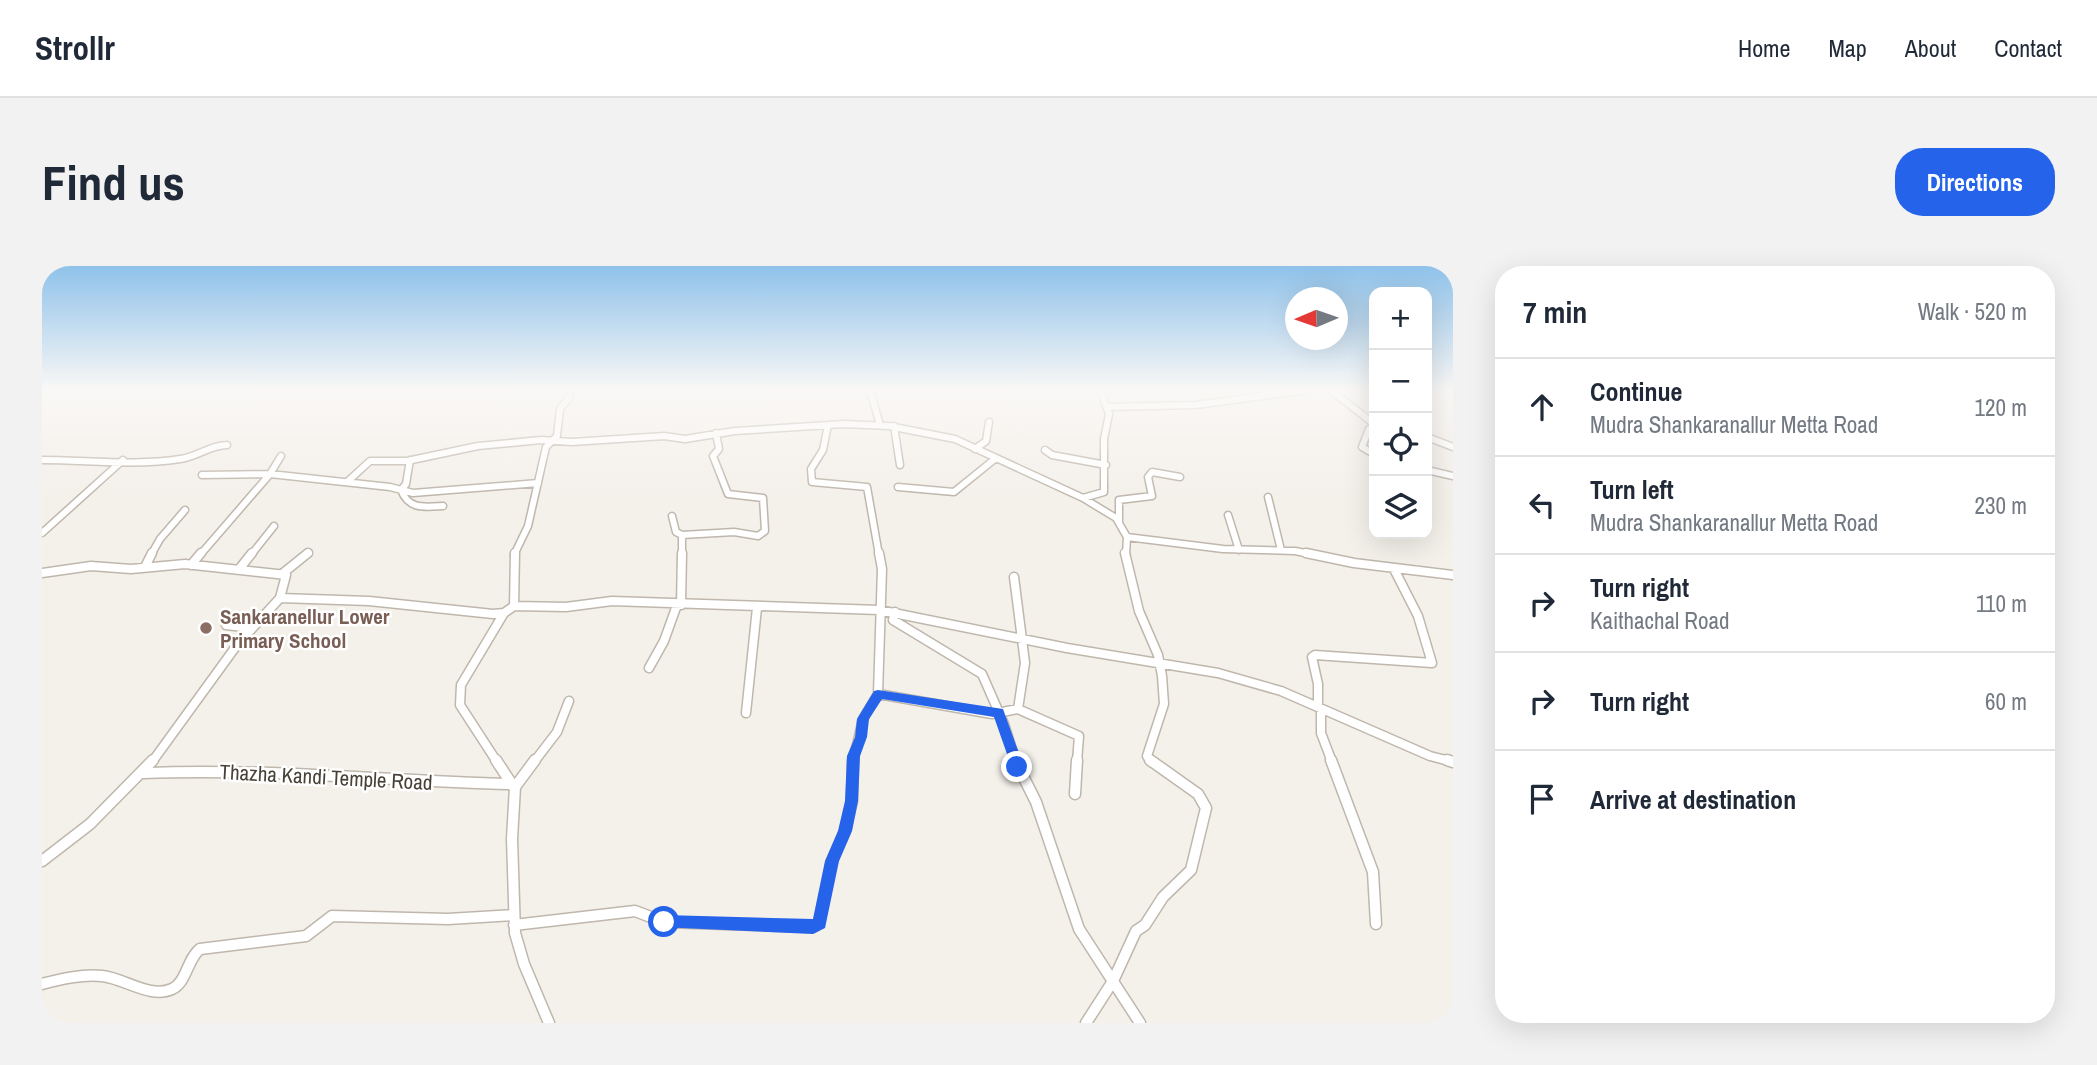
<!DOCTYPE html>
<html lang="en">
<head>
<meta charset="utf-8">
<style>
	body { margin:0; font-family:"Archivo Narrow",sans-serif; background:#f2f2f3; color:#1f2937 }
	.controls { position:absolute; right:21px; top:21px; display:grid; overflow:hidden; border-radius:14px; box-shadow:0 7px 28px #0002 }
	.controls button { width:63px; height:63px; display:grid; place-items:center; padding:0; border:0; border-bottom:2px solid #e0e1e3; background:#fff; color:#1f2937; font:35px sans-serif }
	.compass { position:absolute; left:1243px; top:21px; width:63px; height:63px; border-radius:50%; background:#fff; box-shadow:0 7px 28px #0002; rotate:268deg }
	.stop { position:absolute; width:21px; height:21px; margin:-16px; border:5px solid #2563eb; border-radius:50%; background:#fff }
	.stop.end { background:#2563eb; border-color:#fff; box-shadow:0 2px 7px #0008 }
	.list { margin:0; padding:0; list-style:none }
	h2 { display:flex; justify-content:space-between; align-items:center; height:91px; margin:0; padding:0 28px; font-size:30px }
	h2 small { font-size:23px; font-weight:400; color:#747a83 }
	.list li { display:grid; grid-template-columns:46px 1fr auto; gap:21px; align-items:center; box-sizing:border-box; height:98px; padding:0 28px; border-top:2px solid #e0e1e3 }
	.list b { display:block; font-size:26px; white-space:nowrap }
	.list p { margin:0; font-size:23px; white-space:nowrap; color:#747a83 }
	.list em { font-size:23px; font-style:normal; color:#747a83 }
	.icon { flex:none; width:38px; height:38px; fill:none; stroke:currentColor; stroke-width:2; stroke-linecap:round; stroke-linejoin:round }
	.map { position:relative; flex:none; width:1411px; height:757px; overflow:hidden; border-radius:28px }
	header { display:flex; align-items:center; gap:42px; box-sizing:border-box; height:98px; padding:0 35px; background:#fff; border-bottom:2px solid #e0e1e3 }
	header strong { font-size:33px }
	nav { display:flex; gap:38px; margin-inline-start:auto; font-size:24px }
	.intro { display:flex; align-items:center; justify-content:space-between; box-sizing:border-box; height:168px; padding:0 42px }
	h1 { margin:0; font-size:49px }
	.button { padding:18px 32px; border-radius:28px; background:#2563eb; color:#fff; font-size:24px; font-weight:700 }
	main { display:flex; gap:42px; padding:0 42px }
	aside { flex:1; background:#fff; border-radius:28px; box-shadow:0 7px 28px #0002 }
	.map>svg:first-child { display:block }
</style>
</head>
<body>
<header>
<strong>Strollr</strong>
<nav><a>Home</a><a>Map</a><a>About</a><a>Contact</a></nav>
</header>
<div class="intro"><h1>Find us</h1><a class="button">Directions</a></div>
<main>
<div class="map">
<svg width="1411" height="757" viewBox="0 0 1411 757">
	<rect width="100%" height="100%" fill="#f4f0ea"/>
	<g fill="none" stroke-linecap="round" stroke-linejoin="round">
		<defs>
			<path id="minor-far2" d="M828,124L838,159
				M1289,124L1332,158
				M1065,141L1154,139L1266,124
				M786,159L781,184L769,203L770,216L825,221L837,289
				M852,160L858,199
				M1332,161L1327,163L1320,181L1332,188
				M1385,171L1411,181
				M933,183L944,175L947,156
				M1003,184L1010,189L1064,199
				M0,194C46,194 93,200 138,193C155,191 168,179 185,179
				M368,194L364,218L359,224C367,244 382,241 401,240
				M1385,204L1411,210
				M160,209L228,208L239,190
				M305,216L328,195H365L436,180L499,174L530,176L622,170L643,173L693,165L802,158L847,160L913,173L1041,232L1074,252L1085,271L1084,289
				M856,221L912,226L954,192
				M1226,231L1239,284
				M1041,232L1062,226V173L1067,148L1058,124
				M1186,249L1197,284
				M630,250L634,266L640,269V289
				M1077,256V234L1110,230L1106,211L1110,206L1138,211
				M0,267L81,194
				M640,269L692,266L716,270L723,265L721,232L686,228L671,190L677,183L674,167
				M1085,271L1181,283L1253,285L1273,289
				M109,289L118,273L143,244
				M158,289L228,208L348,221L371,227L496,217
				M209,289L232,260
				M264,289L266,287
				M472,289L486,260L504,181L515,170L518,143L527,132L528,124"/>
			<path id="minor-far1" d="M473,287L472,340L524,341L570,335L837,344L1025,382L1176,407L1239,425L1388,490L1411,496
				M1083,287L1097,345L1116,389L1120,410L1122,438L1105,490L1109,496
				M1264,287L1312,297L1411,309
				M149,299L159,287
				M103,301L110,287
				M198,302L210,287
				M0,307L49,300L89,303L143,298L244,309L238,332
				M240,308L266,287
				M972,311L983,397L976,443
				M639,339L640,287
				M853,346L851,354L940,408L962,458L974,496
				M184,359L210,362
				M607,402L622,375L635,339
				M836,428L950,448L976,443L1037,470L1035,496
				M1276,441V418L1270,391L1273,389L1390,397L1376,350L1352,303
				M1279,443V467L1290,496
				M704,447L715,342
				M110,496L195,379L238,332L327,335L451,348L462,347L472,340
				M455,496L418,439L419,419L462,347
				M492,496L515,466L527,435
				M811,496L821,453L836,428L840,303L837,287"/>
			<path id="minor" d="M454,494L471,520
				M493,494L473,521L470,573L473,667L482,698L507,757
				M973,494L994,536L1037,663L1098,757
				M1289,494L1331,606L1334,658
				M1405,494L1411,496
				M102,507C224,502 345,515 467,518
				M1033,528L1035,494
				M0,595L48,558L111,494
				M472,659L593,645L622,656L771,661L777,657L790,595L803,565L810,535L811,494
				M0,718C19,713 40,708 60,710C82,712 108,733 130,723C145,716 145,693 158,683L264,670L290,650L406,653L472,649
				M1044,757L1071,715L1094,665L1103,659L1121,631L1149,604L1164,542L1156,528L1108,494"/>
		</defs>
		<use href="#minor-far2" stroke="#bfb7ac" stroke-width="9"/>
		<use href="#minor-far1" stroke="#bfb7ac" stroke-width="11"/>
		<use href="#minor" stroke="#bfb7ac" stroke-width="13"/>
		<use href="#minor-far2" stroke="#fff" stroke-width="6"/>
		<use href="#minor-far1" stroke="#fff" stroke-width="8"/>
		<use href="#minor" stroke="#fff" stroke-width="10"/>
	</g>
	<linearGradient id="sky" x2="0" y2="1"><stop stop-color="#8fc2ea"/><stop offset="0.54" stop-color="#faf8f6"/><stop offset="1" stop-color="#faf8f6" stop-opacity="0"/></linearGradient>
	<rect width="1411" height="230" fill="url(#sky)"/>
	<path fill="#2563eb" d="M836,424L961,443L982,501L980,505H971L952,451L840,433L827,453L825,471L818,490L816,535L810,565L797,595L783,662L771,668L617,661L615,656L622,649L771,653L783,595L796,565L803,535L805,490L813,471L815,453L832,425Z"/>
	<circle fill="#8d6e63" stroke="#fff" stroke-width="2.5" cx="164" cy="362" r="7"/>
	<g text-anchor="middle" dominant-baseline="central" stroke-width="5" stroke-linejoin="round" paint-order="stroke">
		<g font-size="21" font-weight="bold" fill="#785e54" stroke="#fff" text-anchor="start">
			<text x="178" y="350">Sankaranellur Lower<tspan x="178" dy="24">Primary School</tspan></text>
		</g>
		<g font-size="21" fill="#484138" stroke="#fff">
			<text transform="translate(284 511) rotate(3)">Thazha Kandi Temple Road</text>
		</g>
	</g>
</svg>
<div class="controls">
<button>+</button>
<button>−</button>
<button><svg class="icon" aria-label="locate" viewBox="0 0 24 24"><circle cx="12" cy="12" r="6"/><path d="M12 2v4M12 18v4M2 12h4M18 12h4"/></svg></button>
<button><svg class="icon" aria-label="layers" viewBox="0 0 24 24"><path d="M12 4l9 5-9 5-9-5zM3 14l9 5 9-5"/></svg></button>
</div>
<svg class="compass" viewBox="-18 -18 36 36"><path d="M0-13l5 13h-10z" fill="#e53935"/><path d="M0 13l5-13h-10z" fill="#747a83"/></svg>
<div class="stop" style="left:622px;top:656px"></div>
<div class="stop end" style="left:975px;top:501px"></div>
</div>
<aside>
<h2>7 min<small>Walk · 520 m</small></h2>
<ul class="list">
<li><svg class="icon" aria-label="ahead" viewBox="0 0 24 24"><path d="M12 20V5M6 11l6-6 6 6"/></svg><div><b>Continue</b><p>Mudra Shankaranallur Metta Road</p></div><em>120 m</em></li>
<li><svg class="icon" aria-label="left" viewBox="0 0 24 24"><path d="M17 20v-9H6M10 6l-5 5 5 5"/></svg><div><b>Turn left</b><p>Mudra Shankaranallur Metta Road</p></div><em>230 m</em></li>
<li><svg class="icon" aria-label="right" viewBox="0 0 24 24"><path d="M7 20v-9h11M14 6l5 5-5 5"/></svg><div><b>Turn right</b><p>Kaithachal Road</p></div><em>110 m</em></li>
<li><svg class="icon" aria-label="right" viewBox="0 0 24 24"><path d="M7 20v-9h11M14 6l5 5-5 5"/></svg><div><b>Turn right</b></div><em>60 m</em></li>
<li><svg class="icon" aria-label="arrive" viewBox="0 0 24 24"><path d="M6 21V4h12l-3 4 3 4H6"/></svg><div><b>Arrive at destination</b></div></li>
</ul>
</aside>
</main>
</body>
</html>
